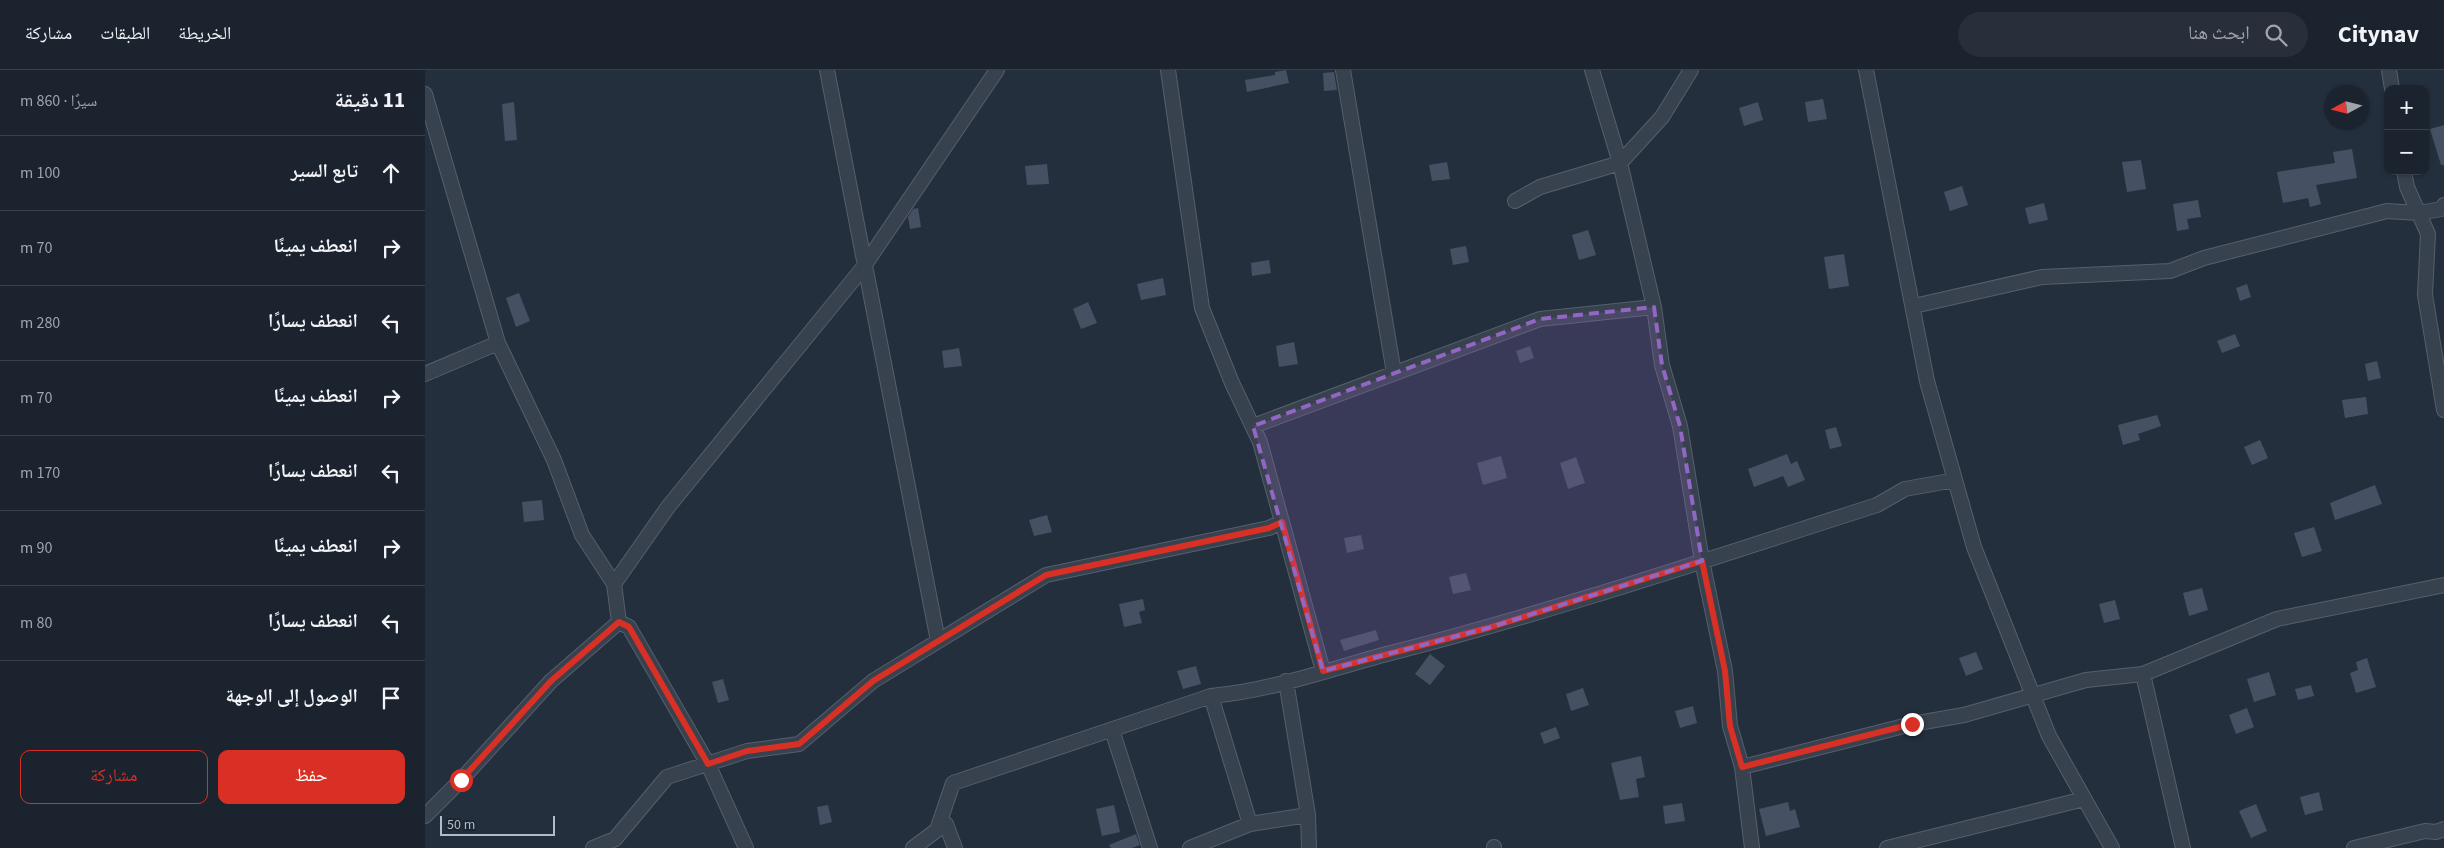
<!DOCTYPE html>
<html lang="ar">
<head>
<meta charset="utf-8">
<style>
	body { margin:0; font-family:"Source Sans 3","Noto Naskh Arabic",sans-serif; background:#282f3a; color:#f1f3f6; direction:rtl }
	.controls { position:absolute; right:15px; top:15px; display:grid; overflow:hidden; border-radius:10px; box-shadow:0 1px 4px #0004 }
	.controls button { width:45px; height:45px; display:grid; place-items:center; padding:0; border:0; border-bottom:1px solid #39404a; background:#1b232e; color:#f1f3f6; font:25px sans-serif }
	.compass { position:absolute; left:1899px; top:15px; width:45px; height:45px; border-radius:50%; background:#1b232e; box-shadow:0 1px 4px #0004; rotate:263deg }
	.scale { position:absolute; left:15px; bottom:12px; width:115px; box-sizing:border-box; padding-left:5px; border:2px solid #b4bcc9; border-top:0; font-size:14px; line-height:18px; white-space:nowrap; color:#b4bcc9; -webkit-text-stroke:4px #1d2633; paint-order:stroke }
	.stop { position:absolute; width:15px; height:15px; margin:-11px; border:4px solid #d93025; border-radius:50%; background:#fff }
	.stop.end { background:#d93025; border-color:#fff; box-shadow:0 1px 5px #0008 }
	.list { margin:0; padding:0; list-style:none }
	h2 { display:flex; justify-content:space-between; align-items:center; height:65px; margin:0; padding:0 20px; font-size:21px }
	h2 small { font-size:16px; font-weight:400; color:#a0a4aa }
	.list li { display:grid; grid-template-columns:32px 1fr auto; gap:15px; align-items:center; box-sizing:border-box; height:75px; padding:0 20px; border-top:1px solid #39404a }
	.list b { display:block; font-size:19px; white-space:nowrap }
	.list em { font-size:16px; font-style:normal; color:#a0a4aa }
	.actions { display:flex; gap:10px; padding:15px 20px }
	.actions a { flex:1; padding:11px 0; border:1px solid #d93025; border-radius:10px; text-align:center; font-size:18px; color:#d93025 }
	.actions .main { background:#d93025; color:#fff }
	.icon { flex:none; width:28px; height:28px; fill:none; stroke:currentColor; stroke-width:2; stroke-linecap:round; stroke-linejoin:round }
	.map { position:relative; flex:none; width:2019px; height:778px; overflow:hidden; direction:ltr }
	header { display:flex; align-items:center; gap:30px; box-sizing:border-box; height:70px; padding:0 25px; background:#1b232e; border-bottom:1px solid #39404a }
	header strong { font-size:24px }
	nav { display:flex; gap:28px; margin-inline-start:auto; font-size:18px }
	.search { width:350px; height:45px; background:#282f3a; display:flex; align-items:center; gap:12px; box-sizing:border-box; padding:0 18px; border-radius:28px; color:#a0a4aa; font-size:19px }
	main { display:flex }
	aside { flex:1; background:#1b232e }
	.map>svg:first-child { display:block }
</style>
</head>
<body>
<header>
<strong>Citynav</strong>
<div class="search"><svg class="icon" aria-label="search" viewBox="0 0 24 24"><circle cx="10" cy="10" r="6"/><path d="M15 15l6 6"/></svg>ابحث هنا</div>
<nav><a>الخريطة</a><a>الطبقات</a><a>مشاركة</a></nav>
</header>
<main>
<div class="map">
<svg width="2019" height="778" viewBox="0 0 2019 778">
	<rect width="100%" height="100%" fill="#242f3e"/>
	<path fill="#455162" d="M861,0L864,13L822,22L820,10L850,5V2Z
		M909,2L912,20L899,21L898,3Z
		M1398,29L1402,49L1383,52L1380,32Z
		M89,32L92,70L80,71L77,34Z
		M1333,32L1338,50L1319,56L1314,38Z
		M2019,55V95H2016L2005,59Z
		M1927,79L1932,108L1891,115L1896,134L1885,137L1883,128L1858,133L1852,102L1910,93L1908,82Z
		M1716,90L1721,119L1702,122L1697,92Z
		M1022,92L1025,109L1007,111L1004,95Z
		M622,94L624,114L602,115L600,96Z
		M1537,116L1543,135L1525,141L1519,122Z
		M1773,130L1776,147L1762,149L1764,159L1752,161L1748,134Z
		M1619,133L1623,150L1604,154L1600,138Z
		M493,138L496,157L485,159L483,147L488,139Z
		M1163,160L1171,185L1154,190L1147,165Z
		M1041,176L1044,192L1028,195L1025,179Z
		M1419,184L1424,216L1404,219L1399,187Z
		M844,190L846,203L827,206L826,193Z
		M738,208L741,225L716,230L712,214Z
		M1822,214L1826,227L1815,231L1811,218Z
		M94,223L105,251L91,257L81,228Z
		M663,232L672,253L656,259L648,239Z
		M1810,264L1815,276L1797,283L1792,271Z
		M869,272L873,294L854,297L851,276Z
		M1105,276L1109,288L1095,293L1091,281Z
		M534,278L537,296L519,298L517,281Z
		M1952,291L1956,308L1943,311L1940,294Z
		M1941,327L1943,344L1920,348L1917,330Z
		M1732,345L1736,356L1713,364L1715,370L1698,375L1693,355Z
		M1411,357L1417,376L1405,379L1400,360Z
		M1835,370L1843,388L1827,395L1819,377Z
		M1362,384L1366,394L1372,391L1380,410L1363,417L1358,406L1329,417L1323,399Z
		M1076,386L1082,408L1058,415L1052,393Z
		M1151,387L1160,413L1143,419L1135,393Z
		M1950,415L1957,434L1910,450L1905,433Z
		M117,430L119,450L99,452L97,432Z
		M622,445L627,462L609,466L604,450Z
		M1889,457L1897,481L1877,487L1869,463Z
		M936,465L939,479L922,483L919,468Z
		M1041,503L1046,520L1028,524L1024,507Z
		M1777,518L1783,540L1764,546L1758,523Z
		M718,529L720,540L714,542L717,553L699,557L694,534Z
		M1690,530L1695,549L1679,553L1674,534Z
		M951,560L954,570L919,581L915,570Z
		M1551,582L1558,599L1541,606L1534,588Z
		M1005,584L1020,596L1005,615L990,604Z
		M1942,588L1951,617L1931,623L1925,603L1933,600L1931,592Z
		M771,596L776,614L758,619L752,601Z
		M1844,602L1851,625L1829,632L1822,609Z
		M298,609L304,630L293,633L287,612Z
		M1886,615L1889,626L1873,630L1870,619Z
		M1158,618L1164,635L1146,641L1141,624Z
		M1268,636L1272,653L1255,658L1250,641Z
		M1822,638L1829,657L1811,664L1804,645Z
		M1131,657L1135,668L1119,674L1115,663Z
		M1216,686L1220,707L1211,709L1214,727L1195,730L1186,693Z
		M1894,722L1898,740L1880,745L1875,727Z
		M1363,732L1365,741L1370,739L1375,757L1341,766L1334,739Z
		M1257,733L1260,751L1240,754L1238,736Z
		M1831,734L1842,761L1826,768L1814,741Z
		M403,735L407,752L395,755L392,737Z
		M689,735L695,762L677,766L671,739Z
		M711,764L715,775L707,778H686L684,775Z"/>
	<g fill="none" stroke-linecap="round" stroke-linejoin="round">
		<defs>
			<path id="minor" d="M402,0L513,571
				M743,0L777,238L807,313L835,372L898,601
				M918,0L969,303
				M1167,0L1195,93L1229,237L1237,295L1255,356L1277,491L1300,601L1305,656L1317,697L1327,778
				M1441,0L1502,311L1549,477L1624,666L1687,778
				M1964,0L1967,19
				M0,24L73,273L129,390L157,465L189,514L194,552
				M1979,101L1982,117L2003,164L2000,225L2019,340
				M1090,131L1115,117L1195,93L1237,47L1266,0
				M1489,236L1617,207L1745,201L1779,188L1962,141L1994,143L2016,139L2019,135
				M0,304L73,273
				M828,356L1115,249L1229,237
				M189,514L243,437L437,199L572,0
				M194,552L204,557L283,694L321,778
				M1718,604L1758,778
				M861,611L883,745L884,778
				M786,626L825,754
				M687,660L725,778
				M1317,697L1487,654L1539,645L1661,610L1718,604L1852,549L2019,515
				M0,746L36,710L126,611L194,552
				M512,760L521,754L530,778
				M1069,777V778
				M168,778L190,769L242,707L322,681L374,674L448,611L621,505L844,458L857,452
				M488,778L512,760L528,713L786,626C845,621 905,599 962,584C1127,542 1290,487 1452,435L1480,419L1530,410
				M765,778L825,754L883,745
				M1462,778L1659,729
				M1929,778L2000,761L2011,762L2019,759"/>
		</defs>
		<use href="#minor" stroke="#565f6c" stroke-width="16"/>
		<use href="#minor" stroke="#38414e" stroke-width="14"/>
	</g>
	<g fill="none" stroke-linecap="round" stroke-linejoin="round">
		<path stroke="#d93025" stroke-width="6" d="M36,710L126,611L194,552L204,557L283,694L322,681L374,674L448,611L621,505L844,458L857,452L898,601L1063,558L1277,491L1300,601L1305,656L1317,697L1487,654"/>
	</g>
	<path fill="#9266c3" fill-opacity="0.2" stroke="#9266c3" stroke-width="4" stroke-dasharray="10 6" stroke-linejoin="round" d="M1229,237L1237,295L1255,356L1277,491L1063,558L898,601L828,356L1115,249Z"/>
</svg>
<div class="controls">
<button>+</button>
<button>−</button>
</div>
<svg class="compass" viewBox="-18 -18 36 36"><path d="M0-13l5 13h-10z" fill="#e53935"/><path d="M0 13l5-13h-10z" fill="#a0a4aa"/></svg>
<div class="scale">50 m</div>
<div class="stop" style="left:36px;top:710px"></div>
<div class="stop end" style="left:1487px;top:654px"></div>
</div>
<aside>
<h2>11 دقيقة<small>سيرًا · 860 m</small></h2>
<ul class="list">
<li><svg class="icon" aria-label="ahead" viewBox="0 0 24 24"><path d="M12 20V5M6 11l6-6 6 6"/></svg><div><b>تابع السير</b></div><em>100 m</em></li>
<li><svg class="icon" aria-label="right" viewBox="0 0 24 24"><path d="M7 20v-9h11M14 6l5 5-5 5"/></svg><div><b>انعطف يمينًا</b></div><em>70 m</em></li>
<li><svg class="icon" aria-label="left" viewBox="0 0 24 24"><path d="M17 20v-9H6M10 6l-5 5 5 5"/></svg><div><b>انعطف يسارًا</b></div><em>280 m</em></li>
<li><svg class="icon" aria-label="right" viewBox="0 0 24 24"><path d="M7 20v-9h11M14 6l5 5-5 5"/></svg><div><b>انعطف يمينًا</b></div><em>70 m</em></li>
<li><svg class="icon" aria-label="left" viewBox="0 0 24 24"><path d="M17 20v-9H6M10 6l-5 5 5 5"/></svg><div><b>انعطف يسارًا</b></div><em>170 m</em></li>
<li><svg class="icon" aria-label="right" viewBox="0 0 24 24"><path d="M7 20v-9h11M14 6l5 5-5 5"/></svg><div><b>انعطف يمينًا</b></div><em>90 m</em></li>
<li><svg class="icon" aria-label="left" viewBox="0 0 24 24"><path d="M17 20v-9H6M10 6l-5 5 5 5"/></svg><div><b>انعطف يسارًا</b></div><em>80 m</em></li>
<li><svg class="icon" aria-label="arrive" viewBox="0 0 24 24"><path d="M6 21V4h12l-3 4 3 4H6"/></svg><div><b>الوصول إلى الوجهة</b></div></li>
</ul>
<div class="actions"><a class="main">حفظ</a><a>مشاركة</a></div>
</aside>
</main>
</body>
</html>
